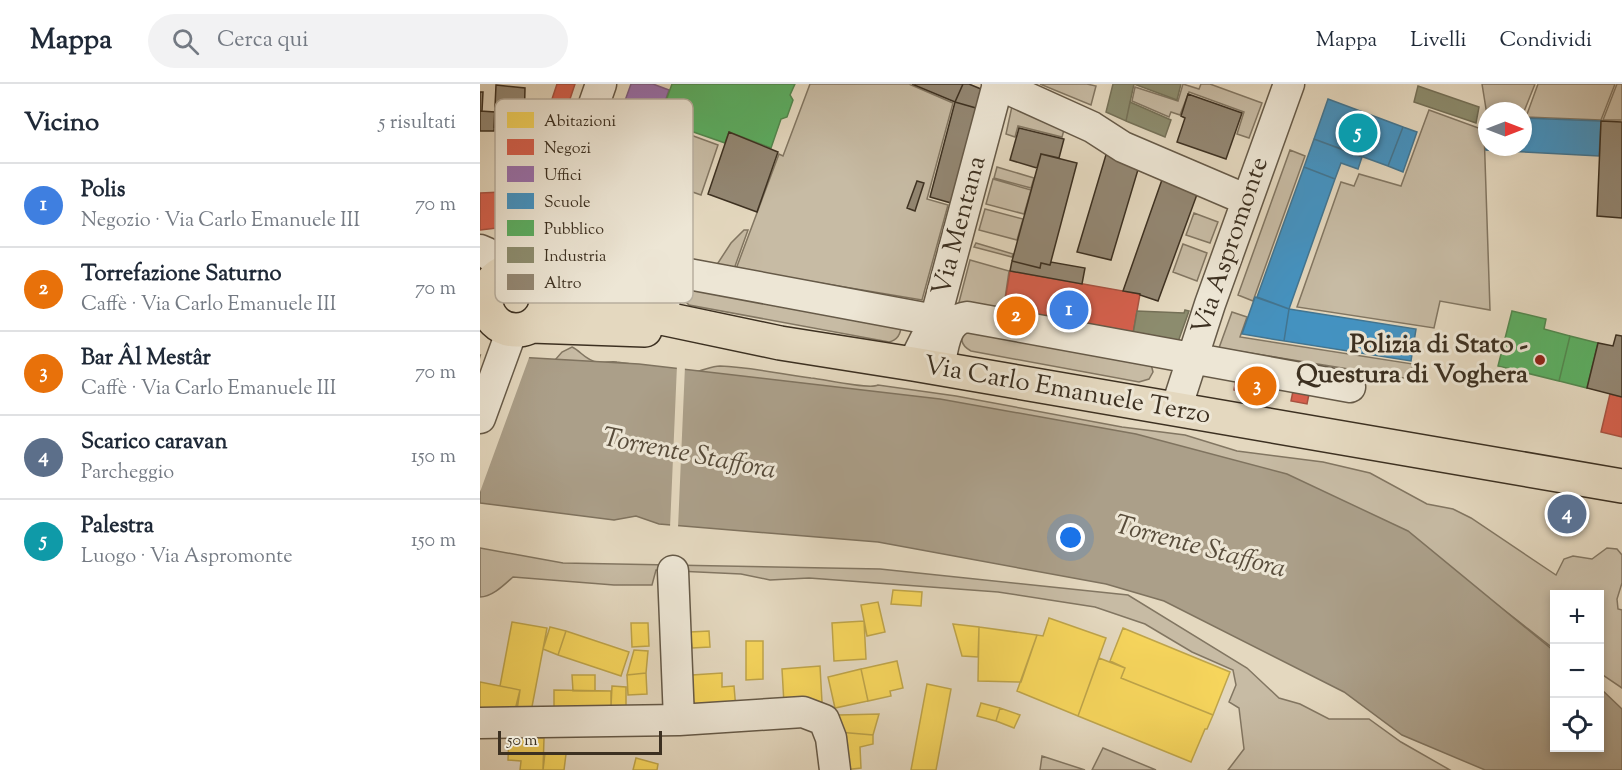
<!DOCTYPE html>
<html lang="it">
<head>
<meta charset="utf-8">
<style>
	body { margin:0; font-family:"Sorts Mill Goudy",serif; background:#f2f2f3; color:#1f2937 }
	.controls { position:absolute; right:18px; bottom:18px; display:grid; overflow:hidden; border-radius:0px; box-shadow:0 3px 9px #0003 }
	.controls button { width:54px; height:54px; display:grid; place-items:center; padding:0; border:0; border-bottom:2px solid #e0e1e3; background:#fff; color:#1f2937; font:30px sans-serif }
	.compass { position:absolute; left:998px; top:18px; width:54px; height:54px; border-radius:50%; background:#fff; box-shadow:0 3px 9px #0003; rotate:90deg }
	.scale { position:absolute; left:18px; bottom:15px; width:164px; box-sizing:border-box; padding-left:6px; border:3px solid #3c3021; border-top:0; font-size:16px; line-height:21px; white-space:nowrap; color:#3c3021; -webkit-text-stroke:4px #ede6d5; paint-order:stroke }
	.you { position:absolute; left:591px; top:454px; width:21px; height:21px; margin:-15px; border:4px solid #fff; border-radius:50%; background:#1a73e8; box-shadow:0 0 0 9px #1a73e833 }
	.badge { display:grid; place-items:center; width:39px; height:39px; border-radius:50%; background:#db2777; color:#fff; font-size:20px; font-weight:700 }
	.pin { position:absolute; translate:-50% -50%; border:3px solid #fff; box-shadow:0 2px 6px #0006 }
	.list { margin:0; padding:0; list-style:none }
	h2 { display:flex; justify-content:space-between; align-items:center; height:78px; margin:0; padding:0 24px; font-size:26px }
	h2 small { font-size:20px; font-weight:400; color:#747a83 }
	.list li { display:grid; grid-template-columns:39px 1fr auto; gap:18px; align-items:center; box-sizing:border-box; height:84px; padding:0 24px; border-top:2px solid #e0e1e3 }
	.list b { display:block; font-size:22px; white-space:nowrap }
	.list p { margin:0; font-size:20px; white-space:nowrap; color:#747a83 }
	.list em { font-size:20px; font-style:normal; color:#747a83 }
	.icon { flex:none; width:33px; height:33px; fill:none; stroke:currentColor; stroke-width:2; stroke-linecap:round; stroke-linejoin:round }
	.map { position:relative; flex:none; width:1142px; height:686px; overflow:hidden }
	header { display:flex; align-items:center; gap:36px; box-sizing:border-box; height:84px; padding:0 30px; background:#fff; border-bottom:2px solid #e0e1e3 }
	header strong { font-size:28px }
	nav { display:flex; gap:33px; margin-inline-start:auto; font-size:21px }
	.search { width:420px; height:54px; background:#f2f2f3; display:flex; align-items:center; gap:15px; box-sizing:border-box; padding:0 21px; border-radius:33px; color:#747a83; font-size:22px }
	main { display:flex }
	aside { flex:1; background:#fff }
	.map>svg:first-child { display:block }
</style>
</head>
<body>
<header>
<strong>Mappa</strong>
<div class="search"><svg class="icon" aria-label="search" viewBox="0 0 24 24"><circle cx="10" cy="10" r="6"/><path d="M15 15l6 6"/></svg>Cerca qui</div>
<nav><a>Mappa</a><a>Livelli</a><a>Condividi</a></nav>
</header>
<main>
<aside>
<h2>Vicino<small>5 risultati</small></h2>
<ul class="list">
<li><span class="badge" style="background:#3f7fe0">1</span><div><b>Polis</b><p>Negozio · Via Carlo Emanuele III</p></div><em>70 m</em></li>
<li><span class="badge" style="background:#e8710a">2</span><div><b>Torrefazione Saturno</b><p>Caffè · Via Carlo Emanuele III</p></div><em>70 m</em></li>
<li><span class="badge" style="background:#e8710a">3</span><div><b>Bar Âl Mestâr</b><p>Caffè · Via Carlo Emanuele III</p></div><em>70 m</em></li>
<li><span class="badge" style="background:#5c6f8a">4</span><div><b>Scarico caravan</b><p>Parcheggio</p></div><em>150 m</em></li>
<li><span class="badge" style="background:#0f9aa8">5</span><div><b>Palestra</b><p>Luogo · Via Aspromonte</p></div><em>150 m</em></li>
</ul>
</aside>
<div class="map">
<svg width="1142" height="686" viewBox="0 0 1142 686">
	<rect width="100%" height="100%" fill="#e4d8bf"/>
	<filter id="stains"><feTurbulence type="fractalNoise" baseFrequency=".00333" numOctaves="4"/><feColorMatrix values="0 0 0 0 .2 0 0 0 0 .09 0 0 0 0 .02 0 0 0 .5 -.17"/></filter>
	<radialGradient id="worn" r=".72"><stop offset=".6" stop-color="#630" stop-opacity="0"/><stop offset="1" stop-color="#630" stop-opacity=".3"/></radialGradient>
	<path fill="#c7bba4" stroke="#827662" stroke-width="1.5" d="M330,0H429L473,19L447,115L468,121L442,216L256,185L299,70L303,72Z
		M560,0H607L616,2L611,21Z
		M703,0L719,5L721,0H730L782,19L769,54L757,50L764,28L709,8L700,31L691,28L689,33L652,17L655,3L698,17Z
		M1002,0H1055L1043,30V27H1007V31Z
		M1058,0H1135L1121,36L1046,33Z
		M1137,0H1142V36H1123Z
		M532,22L584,46L582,53L538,42L535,53L526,50Z
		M949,26L1004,46L1010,226L960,217L954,244L817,223L861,98L874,102L879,90L921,102Z
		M208,50L238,61L221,111L190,100Z
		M810,66L825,72L773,217L758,211Z
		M517,83L554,94L551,104L514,94Z
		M513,95L551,106L544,130L506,120Z
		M505,125L543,135L537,156L499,146Z
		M714,129L738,138L730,159L706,151Z
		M264,146H268L254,185L236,182L251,159Z
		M496,159L533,170L532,173L494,163Z
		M703,160L727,169L717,197L693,188Z
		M490,176L529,187L523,228L478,222Z
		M202,203L421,241C421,250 418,256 409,258L209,221L201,213Z
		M752,228L767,233L760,253L933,280L930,295L739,264Z
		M485,244L671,280L673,288L669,295L659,298L491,267C480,261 480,254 485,244Z
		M92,263C101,267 106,277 118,278C124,279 131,277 137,278C162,281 188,289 214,288C223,287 231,282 240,282C270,283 301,290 331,294C344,295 389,306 398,301L476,312L642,343L705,351L757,367L843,378L890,389L947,420L973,425L991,434L1076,491L1084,475L1093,472L1112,475L1127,464L1137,465L1142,471V499L1137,515L1138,525L1142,526V604L1120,589V511H1074V565C1046,544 1020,521 990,503L75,276L82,268Z
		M0,464L83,479L400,485L648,511L767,584L799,614L820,620L849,635H889L921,658L970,686H748L764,665L759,624L749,618L756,601L753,586L712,568L665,540L615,523L518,508L329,494L290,496L261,490L176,486L172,501H134L33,493C24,501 12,513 0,513Z
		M623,664L676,686H612Z
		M562,672L605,686H560Z"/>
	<path fill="#ab9f89" stroke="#7f735f" stroke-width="1.5" d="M0,271L159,280L460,315L656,350L807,390L928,447L1074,567V664H1120V604L1142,625V686H1005L922,651L864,608L684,517L626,500L398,458L179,440L156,432L134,436L0,419Z"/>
	<path fill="#e4d8bf" d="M2,268L50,271L0,408V275Z
		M197,281L205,282L198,444H190Z"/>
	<path fill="#f6d55c" stroke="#bea44a" stroke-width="1.5" d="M413,506L442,508L441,522L411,520Z
		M398,518L405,548L387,552L381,521Z
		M569,534L626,554L598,632L537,607L557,551L563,552Z
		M384,537L386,575L354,577L352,539Z
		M32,538L67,544L51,628L37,626L40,606L20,602Z
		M151,539H168L169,562L152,563Z
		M473,540L499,543L498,573L482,572Z
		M70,543L86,547L78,571L63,565Z
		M499,543L557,551L541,598L498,597Z
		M643,544L750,588L733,631L641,594L645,584L630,577Z
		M86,547L149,568L141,592L78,571Z
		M229,547L230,563L212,564L210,548Z
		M266,557H283V595L266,596Z
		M154,566L168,567L166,589L147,591Z
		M619,574L645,584L641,594L733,631L727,645H725L711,678L598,632Z
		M417,577L423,604L410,607L411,612L388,617L381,585Z
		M340,582L342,618L304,620L302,585Z
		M381,585L388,617L355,624L348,593Z
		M166,589L167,610L148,611L147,591Z
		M242,589V603L254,602L256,626L202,630L212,591Z
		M92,591H115V607H93Z
		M0,598L40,606L34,630L0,624Z
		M447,600L471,605L456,686H431Z
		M132,602L146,603V623H131Z
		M74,606L131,607V632L74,631Z
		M501,619L520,624L516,637L497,632Z
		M520,624L540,631L534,644L516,637Z
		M399,630L393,651L358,648L359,631Z
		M358,648L393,651V660L380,663L381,684L364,686Z
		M29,653L64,654L63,686H40L41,677L28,676Z
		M65,669L86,670L84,686H63Z
		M156,674L178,680L177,686H153Z"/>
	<path fill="#d6604d" stroke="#a85240" stroke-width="1.5" d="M77,0H95L88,21L72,15Z
		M38,62L69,74L43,141L0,146V109L22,108L29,88L26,87L29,76L33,78Z
		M530,187L660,210L653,250L523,229Z
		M757,288L798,295L795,313L754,306Z
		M813,307L829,310L827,320L811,317Z
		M1130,310L1142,313V353L1121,348Z"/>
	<path fill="#9970ab" stroke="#7d5d82" stroke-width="1.5" d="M151,0H173L189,6L174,49L138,36Z"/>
	<path fill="#4393c3" stroke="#417592" stroke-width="1.5" d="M848,15L923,43L908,82L834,55Z
		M1005,33H1007V63H1043V34L1121,37L1119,72L1006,66Z
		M923,43L937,48L923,88L908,82Z
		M834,55L882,73L878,85L861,79L855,95L824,83Z
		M824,83L855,95L809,225L777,213Z
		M775,213L809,225L804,257L762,250Z
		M809,225L936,245L931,277L804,257Z"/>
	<path fill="#5aae61" stroke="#51884e" stroke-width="1.5" d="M315,0L310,11L313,16L307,33L301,35L291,64L249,48L245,59L179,36L192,0Z
		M1032,227L1066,235L1064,245L1090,252L1079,297L1018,282Z
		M1090,252L1118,259L1107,304L1079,297Z"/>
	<path fill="#8c8c6e" stroke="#747057" stroke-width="1.5" d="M633,0H654L646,37L626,28Z
		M654,0H701L697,16Z
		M938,2L999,23L996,39L934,18Z
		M650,18L691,36L685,53L646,37Z
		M705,226L709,227L698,258L653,250L657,227L704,229Z"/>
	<path fill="#938773" stroke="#3c3021" stroke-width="1.5" d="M432,0H483L475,18Z
		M483,0H489L501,5L496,24L475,18Z
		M16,1L45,4L44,45L14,44Z
		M0,8H3L2,27H0Z
		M708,10L762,29L746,75L697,58L705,34L701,32Z
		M475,18L496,24L471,119L450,113Z
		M0,27L15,28L14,47H0Z
		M1121,37L1142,38V134L1117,132Z
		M539,44L584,55L579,74L561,70L557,84L530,76Z
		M249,48L298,68L277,128L228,110Z
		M628,64L660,79L631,176L597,168Z
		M561,70L597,79L570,181L561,179L560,184L532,177Z
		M684,90L719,105L678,217L660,211V210L643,207Z
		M437,97L444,99L435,127L427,124Z
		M532,177L560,184L561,179L570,181L571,178L605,184L602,200L530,187Z
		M1136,251L1142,252V313L1107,304L1118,259L1133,262Z"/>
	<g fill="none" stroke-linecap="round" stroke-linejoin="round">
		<defs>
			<path id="minor" d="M517,0L612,43L643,63L767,116
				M0,166L7,169L29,187
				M37,186L90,72L105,46L121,0
				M64,203L67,185L90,113
				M181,232L190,195L194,191L203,189L455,236L475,237
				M433,280L455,236L518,0
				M459,284C463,266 464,236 487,233L870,303
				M696,325L730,220L809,0
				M0,334L32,246
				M193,487L199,636
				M0,639L199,636L323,628L344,636L351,654L355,686"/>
			<path id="major" d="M6 216a30 30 0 1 1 60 0a30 30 0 1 1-60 0Z
				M65,207L115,220L300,259L433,280L1142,402
				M51,242L165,246"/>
		</defs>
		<use href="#minor" stroke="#665a48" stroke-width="33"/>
		<use href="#major" stroke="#3c3021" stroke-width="36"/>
		<use href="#minor" stroke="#ede6d5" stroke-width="30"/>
		<use href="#major" stroke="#e4d8bf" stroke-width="33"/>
	</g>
	<circle fill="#8f2418" stroke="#ede6d5" stroke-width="2" cx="1060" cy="276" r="6"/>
	<g text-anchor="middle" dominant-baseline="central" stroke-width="6" stroke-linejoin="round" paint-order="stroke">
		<g font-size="26" fill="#3c3021" stroke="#ede6d5">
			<text transform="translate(480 142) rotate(-75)">Via Mentana</text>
			<text transform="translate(751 162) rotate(-71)">Via Aspromonte</text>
			<text transform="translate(587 307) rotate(10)">Via Carlo Emanuele Terzo</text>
		</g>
		<g font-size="26" font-weight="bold" fill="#3c3021" stroke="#ede6d5" text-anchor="end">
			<text x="1048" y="261">Polizia di Stato -<tspan x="1048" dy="30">Questura di Voghera</tspan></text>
		</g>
		<g font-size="27" font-style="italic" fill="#584c3b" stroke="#ede6d5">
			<text transform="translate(209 371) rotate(11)">Torrente Staffora</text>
			<text transform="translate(720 464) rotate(15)">Torrente Staffora</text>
		</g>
	</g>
	<rect x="15" y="15" width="198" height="204" rx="9" fill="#ede6d5" stroke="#b8af9f" stroke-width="1.5"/>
	<rect x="27" y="28" width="27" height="16" fill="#f6d55c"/>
	<rect x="27" y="55" width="27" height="16" fill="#d6604d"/>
	<rect x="27" y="82" width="27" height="16" fill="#9970ab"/>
	<rect x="27" y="109" width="27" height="16" fill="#4393c3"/>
	<rect x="27" y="136" width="27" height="16" fill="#5aae61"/>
	<rect x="27" y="163" width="27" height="16" fill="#8c8c6e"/>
	<rect x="27" y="190" width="27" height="16" fill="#938773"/>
	<g font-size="16" fill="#3c3021">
		<text x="64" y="42">Abitazioni</text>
		<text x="64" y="69">Negozi</text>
		<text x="64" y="96">Uffici</text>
		<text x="64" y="123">Scuole</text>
		<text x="64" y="150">Pubblico</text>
		<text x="64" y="177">Industria</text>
		<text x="64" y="204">Altro</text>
	</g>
	<rect width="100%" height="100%" filter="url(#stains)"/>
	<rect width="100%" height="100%" fill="url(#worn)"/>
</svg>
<div class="controls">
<button>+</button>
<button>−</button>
<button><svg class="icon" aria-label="locate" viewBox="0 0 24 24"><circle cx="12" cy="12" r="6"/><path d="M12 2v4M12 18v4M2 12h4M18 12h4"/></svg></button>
</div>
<svg class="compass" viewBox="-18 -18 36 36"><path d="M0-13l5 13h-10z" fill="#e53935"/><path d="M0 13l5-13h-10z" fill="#747a83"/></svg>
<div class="scale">50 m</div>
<div class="you"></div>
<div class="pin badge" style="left:589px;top:226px;background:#3f7fe0">1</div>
<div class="pin badge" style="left:536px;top:232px;background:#e8710a">2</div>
<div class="pin badge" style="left:777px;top:302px;background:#e8710a">3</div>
<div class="pin badge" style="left:1087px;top:430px;background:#5c6f8a">4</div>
<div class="pin badge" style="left:878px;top:49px;background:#0f9aa8">5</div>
</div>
</main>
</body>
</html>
